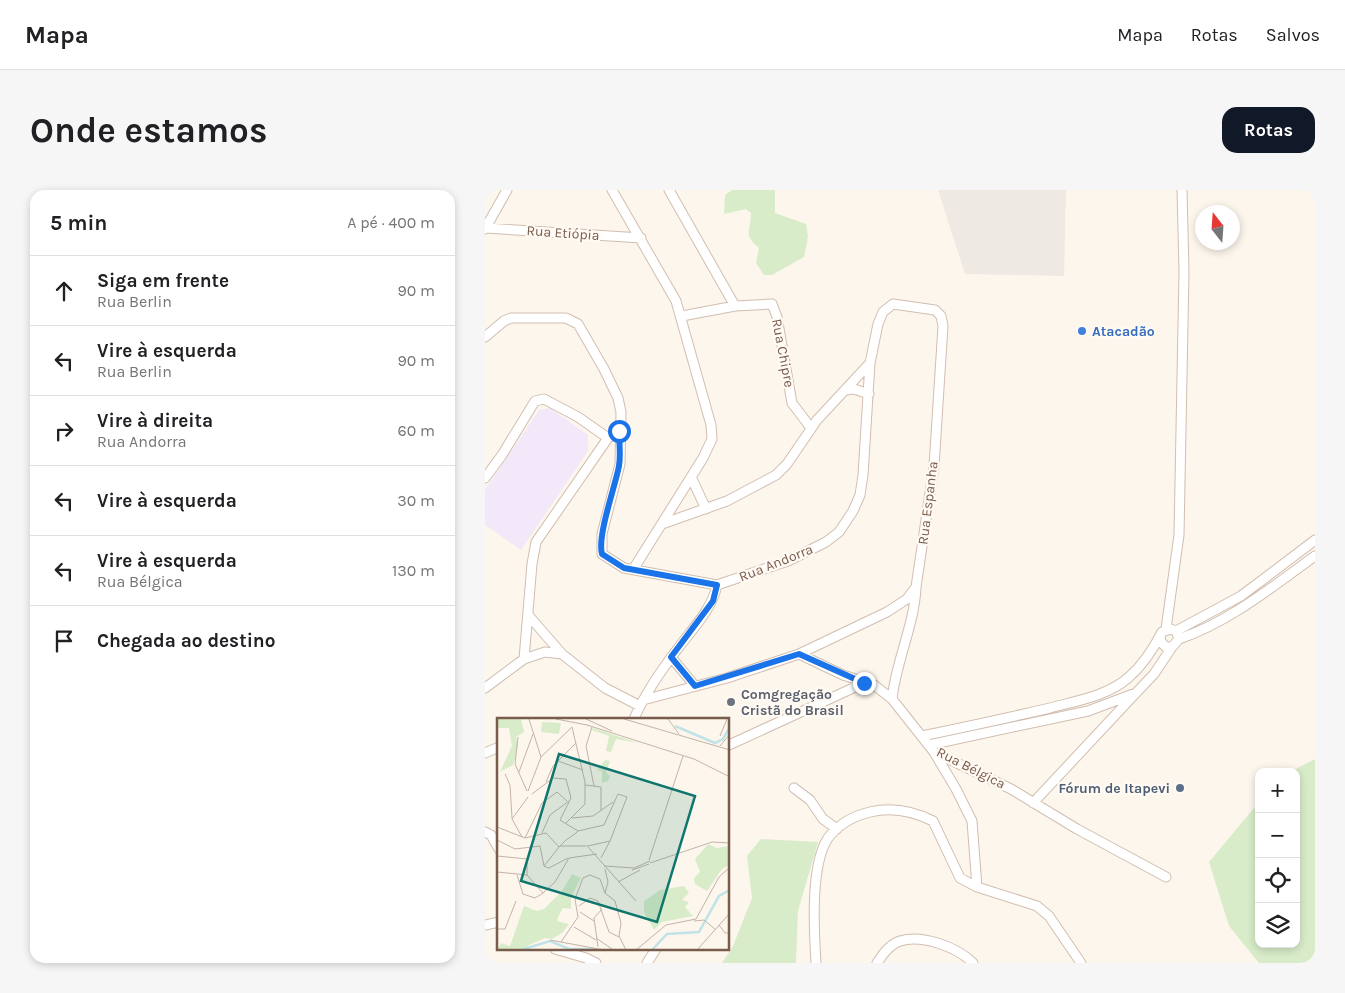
<!DOCTYPE html>
<html lang="pt">
<head>
<meta charset="utf-8">
<style>
	body { margin:0; font-family:Karla,sans-serif; background:#f6f6f6; color:#202124 }
	.controls { position:absolute; right:15px; bottom:15px; display:grid; overflow:hidden; border-radius:10px; box-shadow:0 2px 8px #0003 }
	.controls button { width:45px; height:45px; display:grid; place-items:center; padding:0; border:0; border-bottom:1px solid #e0e0e0; background:#fff; color:#202124; font:25px sans-serif }
	.compass { position:absolute; left:710px; top:15px; width:45px; height:45px; border-radius:50%; background:#fff; box-shadow:0 2px 8px #0003; rotate:343deg }
	.stop { position:absolute; width:15px; height:15px; margin:-11px; border:4px solid #1a73e8; border-radius:50%; background:#fff }
	.stop.end { background:#1a73e8; border-color:#fff; box-shadow:0 1px 5px #0008 }
	.list { margin:0; padding:0; list-style:none }
	h2 { display:flex; justify-content:space-between; align-items:center; height:65px; margin:0; padding:0 20px; font-size:21px }
	h2 small { font-size:16px; font-weight:400; color:#757577 }
	.list li { display:grid; grid-template-columns:32px 1fr auto; gap:15px; align-items:center; box-sizing:border-box; height:70px; padding:0 20px; border-top:1px solid #e0e0e0 }
	.list b { display:block; font-size:19px; white-space:nowrap }
	.list p { margin:0; font-size:16px; white-space:nowrap; color:#757577 }
	.list em { font-size:16px; font-style:normal; color:#757577 }
	.icon { flex:none; width:28px; height:28px; fill:none; stroke:currentColor; stroke-width:2; stroke-linecap:round; stroke-linejoin:round }
	.map { position:relative; flex:none; width:830px; height:773px; overflow:hidden; border-radius:15px }
	header { display:flex; align-items:center; gap:30px; box-sizing:border-box; height:70px; padding:0 25px; background:#fff; border-bottom:1px solid #e0e0e0 }
	header strong { font-size:24px }
	nav { display:flex; gap:28px; margin-inline-start:auto; font-size:18px }
	.intro { display:flex; align-items:center; justify-content:space-between; box-sizing:border-box; height:120px; padding:0 30px }
	h1 { margin:0; font-size:35px }
	.button { padding:12px 22px; border-radius:15px; background:#111827; color:#fff; font-size:18px; font-weight:700 }
	main { display:flex; gap:30px; padding:0 30px }
	aside { flex:1; background:#fff; border-radius:15px; box-shadow:0 2px 8px #0003 }
	.map>svg:first-child { display:block }
</style>
</head>
<body>
<header>
<strong>Mapa</strong>
<nav><a>Mapa</a><a>Rotas</a><a>Salvos</a></nav>
</header>
<div class="intro"><h1>Onde estamos</h1><a class="button">Rotas</a></div>
<main>
<aside>
<h2>5 min<small>A pé · 400 m</small></h2>
<ul class="list">
<li><svg class="icon" aria-label="ahead" viewBox="0 0 24 24"><path d="M12 20V5M6 11l6-6 6 6"/></svg><div><b>Siga em frente</b><p>Rua Berlin</p></div><em>90 m</em></li>
<li><svg class="icon" aria-label="left" viewBox="0 0 24 24"><path d="M17 20v-9H6M10 6l-5 5 5 5"/></svg><div><b>Vire à esquerda</b><p>Rua Berlin</p></div><em>90 m</em></li>
<li><svg class="icon" aria-label="right" viewBox="0 0 24 24"><path d="M7 20v-9h11M14 6l5 5-5 5"/></svg><div><b>Vire à direita</b><p>Rua Andorra</p></div><em>60 m</em></li>
<li><svg class="icon" aria-label="left" viewBox="0 0 24 24"><path d="M17 20v-9H6M10 6l-5 5 5 5"/></svg><div><b>Vire à esquerda</b></div><em>30 m</em></li>
<li><svg class="icon" aria-label="left" viewBox="0 0 24 24"><path d="M17 20v-9H6M10 6l-5 5 5 5"/></svg><div><b>Vire à esquerda</b><p>Rua Bélgica</p></div><em>130 m</em></li>
<li><svg class="icon" aria-label="arrive" viewBox="0 0 24 24"><path d="M6 21V4h12l-3 4 3 4H6"/></svg><div><b>Chegada ao destino</b></div></li>
</ul>
</aside>
<div class="map">
<svg width="830" height="773" viewBox="0 0 830 773">
	<rect width="100%" height="100%" fill="#fdf6ec"/>
	<path fill="#efe9e4" d="M453,0H581L579,86L480,84Z"/>
	<path fill="#f3e8fa" d="M65,218L103,245V261L36,360L0,335V300L54,220Z"/>
	<path fill="#d8ecc9" d="M247,0H290V23L321,34L323,47L319,67L287,85H279L271,73L274,58C257,44 266,42 266,23L261,19L239,24L240,5Z
		M830,569V773H774L744,736L724,672L774,612V754H811V582H805Z
		M276,649L333,652L313,721L311,773H237L248,756L267,708L262,666Z"/>
	<g fill="none" stroke-linecap="round" stroke-linejoin="round">
		<defs>
			<path id="minor" d="M127,0L191,111L226,235L227,249L218,268L149,378
				M184,0L250,116
				M0,38L156,48
				M0,39L22,0
				M197,126L250,116L287,114L292,127L307,213L326,238
				M0,147L19,131L26,128H81L93,134L119,179L133,208L136,222L135,274L117,344V364L139,378L232,395
				M361,200L369,199L384,204
				M0,288L17,265L50,211L59,209L93,227L123,248
				M207,289L221,319
				M177,334L242,311L291,285L302,274L332,230L385,173
				M44,426L77,464
				M681,439L694,345L699,82L697,0
				M691,441L756,406L830,350
				M694,449C744,432 787,397 830,366
				M314,464L358,485L389,495L407,509L449,562L526,599L592,639L681,687
				M186,467L210,496
				M39,469L47,374L51,352L123,248L134,241
				M0,498L39,469L60,462L77,464L120,498L155,516
				M407,509C411,471 429,436 431,398
				M149,529C160,503 177,479 194,457C209,437 227,419 232,395L303,371L341,352L354,342L368,321L375,305L378,285L385,173L393,134L398,122L408,114L450,120L456,126L458,136L449,276L431,397L422,409L402,422L314,464L242,488L158,510
				M437,546C480,537 522,528 565,518C591,511 622,506 643,488C658,475 669,458 677,442L686,439L691,441L694,449L687,457H681L676,452L675,446
				M244,555L379,493
				M444,555L603,521L651,503L669,484L687,457
				M449,562L471,599L487,631L492,697
				M0,563L14,557
				M309,598L325,610L338,629L352,639
				M548,613L649,505
				M0,642L6,645L14,659
				M0,735L14,732
				M70,759L101,768L111,773
				M162,773L171,759
				M331,773C329,741 325,675 343,648C353,635 368,626 385,622C406,617 428,621 448,631L475,688L492,697L552,716L564,726L596,773
				M392,773C398,764 404,755 415,751C437,744 472,757 488,773"/>
		</defs>
		<use href="#minor" stroke="#d1beb0" stroke-width="11"/>
		<use href="#minor" stroke="#fff" stroke-width="9"/>
	</g>
	<g fill="none" stroke-linecap="round" stroke-linejoin="round">
		<path stroke="#1a73e8" stroke-width="6" d="M134,241C134,252 136,265 134,276C130,297 112,346 117,364L139,378L232,395L228,411L186,467L210,496L314,464L379,493"/>
	</g>
	<circle fill="#3f7fe0" stroke="#fffaf3" stroke-width="2" cx="597" cy="141" r="5"/>
	<circle fill="#6b7280" stroke="#fffaf3" stroke-width="2" cx="246" cy="512" r="5"/>
	<circle fill="#5c6f8a" stroke="#fffaf3" stroke-width="2" cx="695" cy="598" r="5"/>
	<g text-anchor="middle" dominant-baseline="central" stroke-width="4.5" stroke-linejoin="round" paint-order="stroke">
		<g font-size="14" fill="#7a5c4d" stroke="#fffaf3">
			<text transform="translate(78 43) rotate(4)">Rua Etiópia</text>
			<text transform="translate(298 163) rotate(79)">Rua Chipre</text>
			<text transform="translate(443 313) rotate(-83)">Rua Espanha</text>
			<text transform="translate(291 373) rotate(-22)">Rua Andorra</text>
			<text transform="translate(486 578) rotate(27)">Rua Bélgica</text>
		</g>
		<g font-size="14" font-weight="bold" fill="#366cbe" stroke="#fffaf3" text-anchor="start">
			<text x="607" y="141">Atacadão</text>
		</g>
		<g font-size="14" font-weight="bold" fill="#5b616d" stroke="#fffaf3" text-anchor="start">
			<text x="256" y="504">Comgregação<tspan x="256" dy="16">Cristã do Brasil</tspan></text>
		</g>
		<g font-size="14" font-weight="bold" fill="#4e5e75" stroke="#fffaf3" text-anchor="end">
			<text x="685" y="598">Fórum de Itapevi</text>
		</g>
	</g>
	<g transform="translate(12 528)">
		<rect width="232" height="232" fill="#fdf6ec"/>
		<path d="M0,1H24L27,14L19,19L21,29L16,47L3,54L15,28L12,10H0ZM45,4L64,5L62,16L44,14ZM96,10L141,25L119,21L114,34L109,33L112,18L95,12ZM108,42L113,43L109,54L113,58L111,63L105,65V53L100,52ZM211,126L220,130L232,128V147L225,151L210,173L198,166L197,160L203,154L198,141ZM75,156L84,160L74,179V191L66,190L62,197L60,203L72,206L65,215L55,221L48,220L32,227L26,232H0L4,225L13,228L27,188L40,193L47,191L65,173ZM187,168L192,175L185,182L192,184L188,189L196,198L165,204L157,212L147,194V183L163,172Z" fill="#d8ecc9"/>
		<path fill="none" stroke="#bfe3e8" stroke-width="2.5" d="M178,8L218,25L226,21L233,9M24,232L53,223L72,231H97M155,232L170,216L202,214L222,178L233,172"/>
		<path fill="none" stroke="#c5b3a7" stroke-width="1" d="M32,1L44,39M59,1L90,7L197,41L233,59M89,1L115,13M127,1L233,32M171,1L182,16M95,9L89,28L97,68M223,18L230,1M21,19L18,46L30,73M223,28L233,16M61,43L86,52M22,54L36,16M8,56L13,67L15,100M49,64L56,48L79,25M88,67L104,69V92M31,73L44,39L75,9M35,76L56,60L69,61L74,80L63,102L81,113M75,100L96,98L116,84M68,106L88,86V64L75,9M0,109L28,120L49,115L62,129M45,115L53,97L72,83M25,119L15,101L31,79M28,120L45,85L60,74L70,83M0,122L18,131L43,128L47,148M91,129L139,183M0,138L30,141V157M104,140L113,123M152,142L186,38M153,145L215,124L233,125M47,148L62,129L69,122L79,115L81,113L107,107L121,76L130,79L113,123L91,128H63M47,148L52,150L71,140M107,148L137,150L153,143M108,151L111,164L108,175M135,152L152,146M0,154L30,157M20,157L26,176L38,180L46,175M30,157L46,175L58,164L72,140L100,136M121,164L143,152M108,175L118,183L124,205L122,218L129,232M82,188L93,180L101,183L112,214L122,219M83,194L97,203M197,203L207,202L218,211M222,207L228,215H233M77,209L99,222M0,211H8L19,183M99,220L115,231M53,222L107,232M64,224L81,199L78,181L86,160L93,157L103,161L108,175M101,229L97,200L105,191M139,232L169,207L199,201L222,159L233,149M200,232L233,195"/>
		<path fill="#0f766e" fill-opacity="0.15" stroke="#0f766e" stroke-width="2.5" d="M62,36L198,78L160,204L24,163Z"/>
		<rect width="232" height="232" fill="none" stroke="#7a5c4d" stroke-width="2.5"/>
	</g>
</svg>
<div class="controls">
<button>+</button>
<button>−</button>
<button><svg class="icon" aria-label="locate" viewBox="0 0 24 24"><circle cx="12" cy="12" r="6"/><path d="M12 2v4M12 18v4M2 12h4M18 12h4"/></svg></button>
<button><svg class="icon" aria-label="layers" viewBox="0 0 24 24"><path d="M12 4l9 5-9 5-9-5zM3 14l9 5 9-5"/></svg></button>
</div>
<svg class="compass" viewBox="-18 -18 36 36"><path d="M0-13l5 13h-10z" fill="#e53935"/><path d="M0 13l5-13h-10z" fill="#757577"/></svg>
<div class="stop" style="left:134px;top:241px"></div>
<div class="stop end" style="left:379px;top:493px"></div>
</div>
</main>
</body>
</html>
